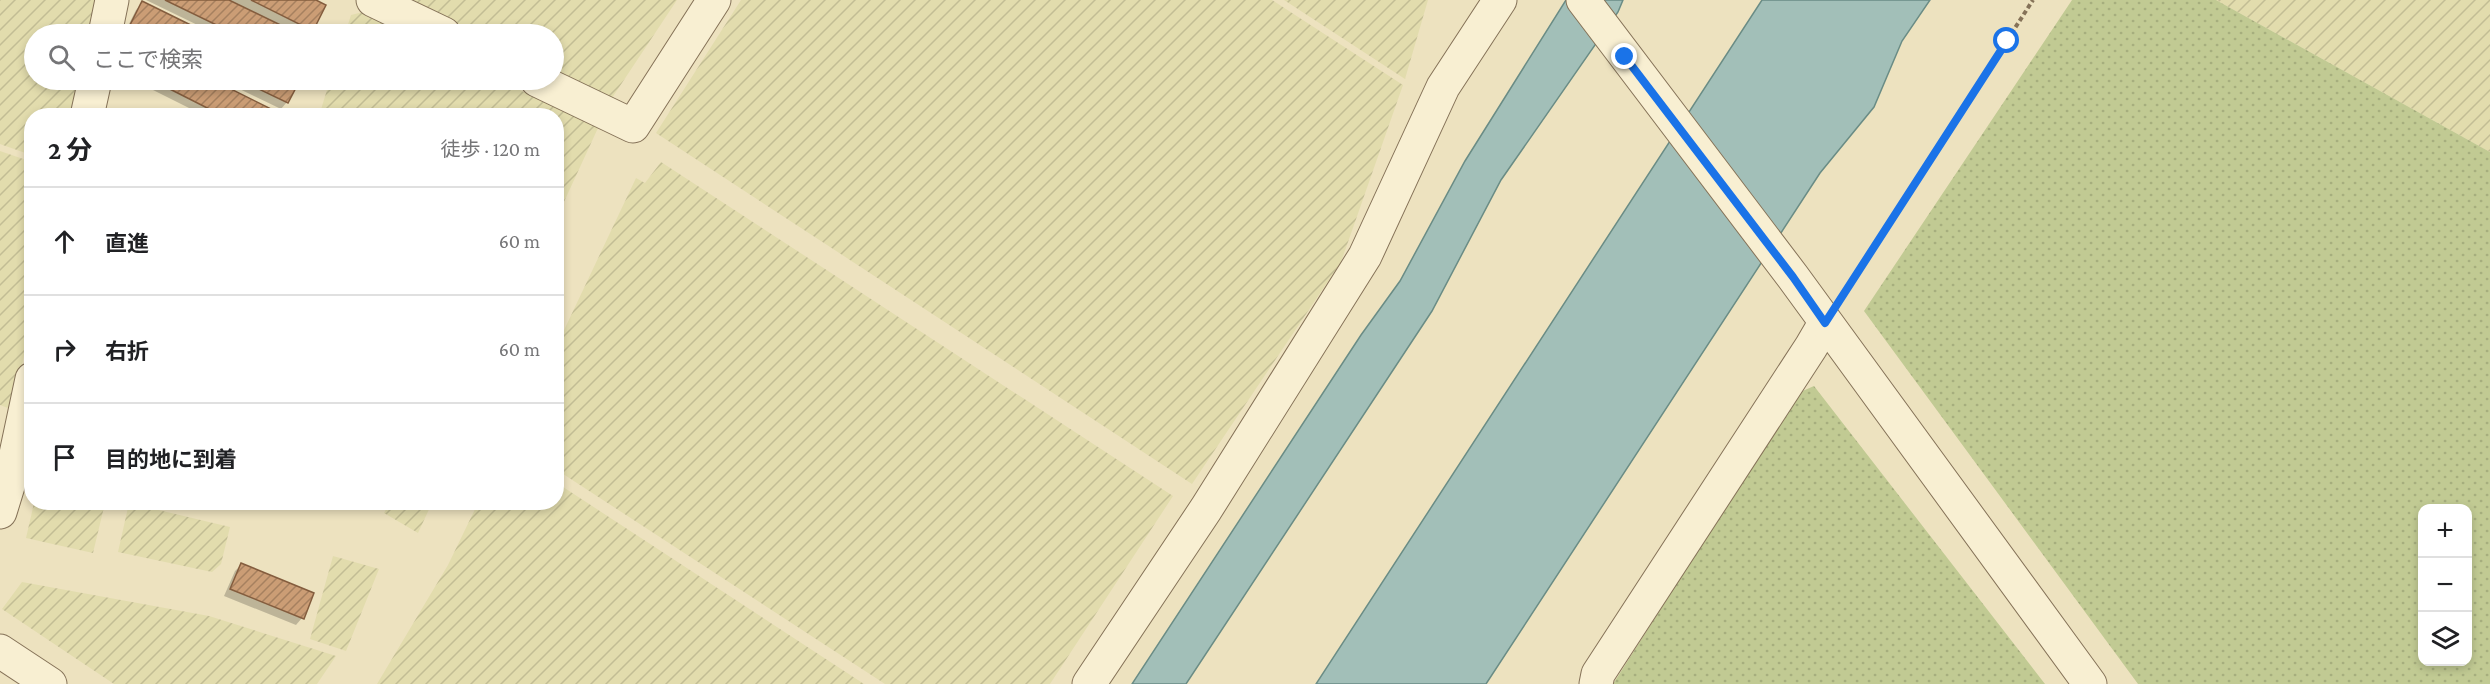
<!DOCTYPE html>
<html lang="ja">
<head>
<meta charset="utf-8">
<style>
	body { margin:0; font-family:"Crimson Pro","Noto Sans JP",serif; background:#f6f6f6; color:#202124 }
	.controls { position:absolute; right:18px; bottom:18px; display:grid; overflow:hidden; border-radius:12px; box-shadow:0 3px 9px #0003 }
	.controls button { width:54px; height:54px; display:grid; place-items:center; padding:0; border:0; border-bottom:2px solid #e0e0e0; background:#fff; color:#202124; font:30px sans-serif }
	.stop { position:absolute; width:18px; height:18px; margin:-14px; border:4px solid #1a73e8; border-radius:50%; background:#fff }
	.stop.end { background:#1a73e8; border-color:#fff; box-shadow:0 2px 6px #0008 }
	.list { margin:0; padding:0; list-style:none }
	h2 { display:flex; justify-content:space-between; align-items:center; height:78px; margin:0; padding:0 24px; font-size:26px }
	h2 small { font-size:20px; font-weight:400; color:#757577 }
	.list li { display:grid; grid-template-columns:39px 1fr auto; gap:18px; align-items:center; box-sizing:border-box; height:108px; padding:0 24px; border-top:2px solid #e0e0e0 }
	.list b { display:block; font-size:22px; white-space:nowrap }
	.list em { font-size:20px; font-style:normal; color:#757577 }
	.icon { flex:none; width:33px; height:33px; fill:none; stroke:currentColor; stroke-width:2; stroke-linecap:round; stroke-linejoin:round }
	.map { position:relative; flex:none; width:2490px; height:684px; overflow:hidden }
	.search { position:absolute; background:#fff; box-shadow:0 3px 9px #0003; left:24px; top:24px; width:540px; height:66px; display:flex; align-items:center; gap:15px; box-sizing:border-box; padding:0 21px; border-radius:33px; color:#757577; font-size:22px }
	.panel { position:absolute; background:#fff; box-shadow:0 3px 9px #0003; left:24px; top:108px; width:540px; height:402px; border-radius:24px }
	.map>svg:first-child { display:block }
</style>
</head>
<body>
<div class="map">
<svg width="2490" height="684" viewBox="0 0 2490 684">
	<defs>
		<pattern id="farmland-furrows" width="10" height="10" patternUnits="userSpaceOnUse" patternTransform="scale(1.5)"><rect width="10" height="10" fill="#e2dcad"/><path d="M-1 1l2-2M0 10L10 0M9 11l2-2" fill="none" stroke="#c2bd94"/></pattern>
		<pattern id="grass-dots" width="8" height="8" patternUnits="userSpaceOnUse" patternTransform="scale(1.5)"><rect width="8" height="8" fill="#c1ca93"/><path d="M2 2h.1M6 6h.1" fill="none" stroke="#a6ae7e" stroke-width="1.8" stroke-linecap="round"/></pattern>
		<pattern id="building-hatch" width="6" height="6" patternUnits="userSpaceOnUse" patternTransform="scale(1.5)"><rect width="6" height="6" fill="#cb9d75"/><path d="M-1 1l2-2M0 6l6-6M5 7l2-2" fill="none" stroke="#a6805f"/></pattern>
	</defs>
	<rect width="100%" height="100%" fill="#ede2bf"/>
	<path fill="url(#farmland-furrows)" d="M0,0H98L91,34H34V80H81L74,115L32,116L31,155L0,144Z
		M405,0H677L610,101L554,73V34H475Z
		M741,0H1272L1403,85L1341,262L1192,484L656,133Z
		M1284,0H1428L1405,79Z
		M2216,0H2490V152Z
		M363,12L408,34H345L351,15Z
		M330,80H499L598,128L557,217L556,116H319Z
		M0,151L32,162L31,320L13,410L0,405Z
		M661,162L1173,496L1050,684H885L557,470V345L636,178L645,183Z
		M557,483L864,684H377L448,565L478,503L556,502Z
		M390,502H432V503L418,533L384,513Z
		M34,503H105L93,553L26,538Z
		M129,503L230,527L221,564L212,572L118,552Z
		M333,556L379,569L346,651L310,639Z
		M22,582L209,616L336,656L317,684H114L2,609Z"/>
	<path fill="url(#grass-dots)" fill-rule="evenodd" d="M2072,0H2216L2490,152V684H2138L1864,311ZM2422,508H2468V662H2422Z
		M1814,386L2045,684H1613L1798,393Z"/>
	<path fill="#a2bfb8" stroke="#6a8c85" stroke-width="1.5" d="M1566,0H1623L1618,12L1501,180L1432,311L1186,684H1132L1361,335L1400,281L1465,161Z
		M1762,0H1930L1902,41L1874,107L1820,173L1486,684H1316Z"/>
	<path fill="#0003" d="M146,0H312V30L307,34H216Z
		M143,3L206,34H130L125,32L136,10Z
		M133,80H210L282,116H205Z
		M221,80H298L287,102L281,109Z
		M241,565L312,594L302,618L296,625L224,596L235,571Z"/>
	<path fill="url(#building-hatch)" stroke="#845d3e" stroke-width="1.5" d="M165,0H229L299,34H235Z
		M251,0H316L326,5L313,31Z
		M142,1L209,34H149L130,25Z
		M152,80H213L285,116H223Z
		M240,80H300L288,103Z
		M241,563L314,593L304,619L230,589Z"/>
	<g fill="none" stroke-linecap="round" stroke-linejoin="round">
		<defs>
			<path id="minor" d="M373,0L444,34
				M105,34L112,0
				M537,80L633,126L714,0
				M87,116L95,80
				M0,512L12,473L32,379
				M0,651L50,684
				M1089,684L1206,509L1365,256L1443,87L1500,0
				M1596,684L1598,674L1811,347L1825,323"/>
			<path id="tertiary" d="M1583,0L1793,277L2090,684"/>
		</defs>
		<use href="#minor" stroke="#857258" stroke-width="35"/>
		<use href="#tertiary" stroke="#857258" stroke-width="35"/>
		<path stroke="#857258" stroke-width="4" stroke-dasharray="4.5 3" stroke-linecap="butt" d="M1845,292L2033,0"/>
		<use href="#minor" stroke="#f8efd2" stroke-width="33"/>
		<use href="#tertiary" stroke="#f8efd2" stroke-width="33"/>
	</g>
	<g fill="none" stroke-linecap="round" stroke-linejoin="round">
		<path stroke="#1a73e8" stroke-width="8" d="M1625,57L1793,277L1825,323L2007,41"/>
	</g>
</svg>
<div class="controls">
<button>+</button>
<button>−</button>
<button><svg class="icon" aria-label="layers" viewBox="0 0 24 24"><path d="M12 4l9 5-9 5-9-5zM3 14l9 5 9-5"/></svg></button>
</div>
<div class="stop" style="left:2007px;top:41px"></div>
<div class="stop end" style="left:1625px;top:57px"></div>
<div class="search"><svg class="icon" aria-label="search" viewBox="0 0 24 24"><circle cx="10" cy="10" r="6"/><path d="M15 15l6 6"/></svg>ここで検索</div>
<section class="panel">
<h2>2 分<small>徒歩 · 120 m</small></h2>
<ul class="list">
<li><svg class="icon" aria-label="ahead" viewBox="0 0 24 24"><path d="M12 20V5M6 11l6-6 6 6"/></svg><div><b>直進</b></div><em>60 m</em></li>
<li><svg class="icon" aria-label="right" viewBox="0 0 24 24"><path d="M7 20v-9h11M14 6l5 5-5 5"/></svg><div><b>右折</b></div><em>60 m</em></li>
<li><svg class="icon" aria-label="arrive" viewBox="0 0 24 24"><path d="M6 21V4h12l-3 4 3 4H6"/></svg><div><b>目的地に到着</b></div></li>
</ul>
</section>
</div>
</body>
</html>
